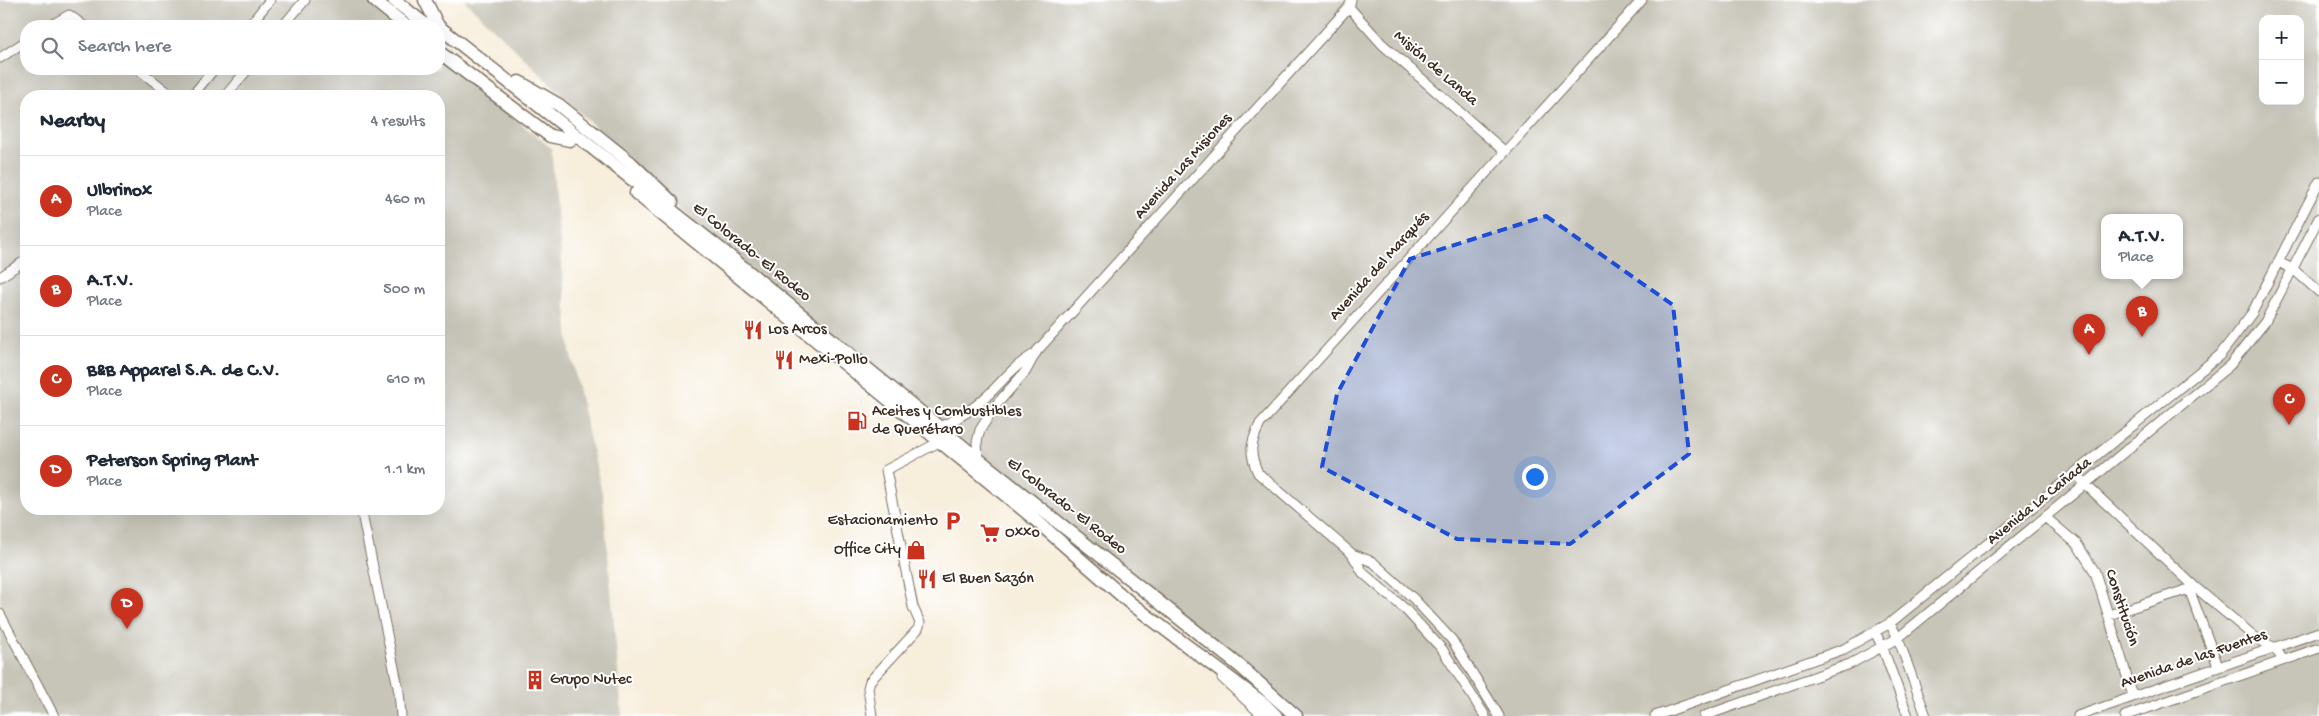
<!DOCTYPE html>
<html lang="en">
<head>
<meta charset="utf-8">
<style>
	body { margin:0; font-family:"Gochi Hand",sans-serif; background:#f6f6f7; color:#1f2937 }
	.controls { position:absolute; right:15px; top:15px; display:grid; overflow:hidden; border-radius:10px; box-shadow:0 5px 20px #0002 }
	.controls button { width:45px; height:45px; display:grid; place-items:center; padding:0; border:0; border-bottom:1px solid #e0e1e3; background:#fff; color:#1f2937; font:25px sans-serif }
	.you { position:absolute; left:1534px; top:476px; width:18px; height:18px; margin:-12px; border:4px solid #fff; border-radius:50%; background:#1a73e8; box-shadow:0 0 0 8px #1a73e833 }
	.badge { display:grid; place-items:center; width:32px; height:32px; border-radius:50%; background:#c8321e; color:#fff; font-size:16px; font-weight:700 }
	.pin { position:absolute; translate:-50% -41px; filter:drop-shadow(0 1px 2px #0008) }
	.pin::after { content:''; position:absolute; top:26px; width:18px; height:15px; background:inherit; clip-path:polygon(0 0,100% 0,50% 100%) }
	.popup { position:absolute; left:2101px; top:214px; width:82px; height:65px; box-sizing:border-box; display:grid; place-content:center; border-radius:10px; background:#fff; filter:drop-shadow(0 1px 4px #0005); font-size:16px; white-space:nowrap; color:#747a83 }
	.popup b { font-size:19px; color:#1f2937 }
	.popup::after { content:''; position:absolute; left:50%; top:100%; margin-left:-10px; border:10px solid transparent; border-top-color:#fff }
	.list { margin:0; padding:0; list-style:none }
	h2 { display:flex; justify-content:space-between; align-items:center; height:65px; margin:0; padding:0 20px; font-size:21px }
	h2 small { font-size:16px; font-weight:400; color:#747a83 }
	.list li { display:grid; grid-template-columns:32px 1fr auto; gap:15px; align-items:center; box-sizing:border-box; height:90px; padding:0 20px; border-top:1px solid #e0e1e3 }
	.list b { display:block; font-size:19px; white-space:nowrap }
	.list p { margin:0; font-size:16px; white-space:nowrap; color:#747a83 }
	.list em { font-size:16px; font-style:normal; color:#747a83 }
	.icon { flex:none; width:28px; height:28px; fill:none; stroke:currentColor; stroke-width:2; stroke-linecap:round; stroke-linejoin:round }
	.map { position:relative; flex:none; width:2319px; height:716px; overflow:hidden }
	.search { position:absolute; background:#fff; box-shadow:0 5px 20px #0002; left:20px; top:20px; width:425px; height:55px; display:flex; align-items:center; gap:12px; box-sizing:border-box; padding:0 18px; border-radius:20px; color:#747a83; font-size:19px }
	.panel { position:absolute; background:#fff; box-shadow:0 5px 20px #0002; left:20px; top:90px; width:425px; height:425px; border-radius:20px }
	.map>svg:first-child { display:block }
</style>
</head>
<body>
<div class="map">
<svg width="2319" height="716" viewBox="0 0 2319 716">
	<rect width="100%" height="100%" fill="#fff"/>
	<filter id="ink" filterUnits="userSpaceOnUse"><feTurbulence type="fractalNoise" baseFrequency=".02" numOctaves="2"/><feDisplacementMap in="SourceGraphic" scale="10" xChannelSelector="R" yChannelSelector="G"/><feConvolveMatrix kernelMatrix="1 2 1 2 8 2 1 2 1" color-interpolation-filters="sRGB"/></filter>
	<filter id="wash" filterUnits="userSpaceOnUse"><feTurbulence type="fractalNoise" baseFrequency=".0096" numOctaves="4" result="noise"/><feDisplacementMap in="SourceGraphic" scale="20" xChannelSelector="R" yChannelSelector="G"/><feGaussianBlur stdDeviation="1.12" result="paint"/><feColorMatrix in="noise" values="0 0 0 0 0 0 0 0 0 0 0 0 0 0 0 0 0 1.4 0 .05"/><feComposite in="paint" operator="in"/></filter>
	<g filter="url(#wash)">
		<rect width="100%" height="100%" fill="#f7eedc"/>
		<path fill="#c7c5b8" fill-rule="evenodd" d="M0,0H368L401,26H26V69H439V57L551,148L570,352L603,497L622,716H0ZM26,96H439V509H26Z
			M464,0H2319V716H1294L723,251ZM2263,19H2300V101H2263ZM2104,218H2180V276H2104Z"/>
	</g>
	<g filter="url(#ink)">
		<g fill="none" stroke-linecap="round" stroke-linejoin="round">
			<defs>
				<path id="minor" d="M1349,7L1382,44L1504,151
					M50,26L69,15L84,26
					M249,26L270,0
					M283,26L305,0
					M0,58L26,41
					M138,69L170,94L181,96
					M192,96L214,69
					M225,96L248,69
					M2278,262L2293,269L2319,292
					M0,277L26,260
					M940,427C957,419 973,410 986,397C1005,379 1012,367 1036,353
					M978,459L977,442L980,430L996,405L1026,371L1036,352L1349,7L1351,0
					M2076,473L2086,485L2195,587L2256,638L2275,648L2283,660
					M361,509L399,692L401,716
					M2045,517L2077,544L2095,572L2133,696
					M1352,554L1363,573L1405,609L1442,649L1485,716
					M2189,589L2218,666
					M0,614L54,716
					M2109,615L2195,587
					M1890,623L1898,638L1926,716
					M1875,632L1882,646L1908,716
					M1222,678L1263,716
					M872,716L868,688L870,681L918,629L920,623L913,607L886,470L941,441
					M1499,716L1452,640L1414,599L1373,562L1352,554L1258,473C1249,453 1250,444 1260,424L1642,0
					M1655,716L1844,649L1890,623L2220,355L2252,313L2319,182
					M1704,716L1850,664L1898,638L2230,365L2265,322L2319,218
					M2078,716L2319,632
					M2125,716L2319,648"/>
				<path id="secondary" d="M374,0L406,26
					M394,0L427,26
					M425,0L438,26
					M439,27L723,251L978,459L1241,667L1296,716
					M439,52L550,136L570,140
					M519,82L559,105L631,163L672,202
					M636,193L1031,516L1129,602L1264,704L1276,716"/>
			</defs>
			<use href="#minor" stroke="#7d6f60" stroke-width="11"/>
			<use href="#secondary" stroke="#7d6f60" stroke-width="15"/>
			<use href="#minor" stroke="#fff" stroke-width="9"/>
			<use href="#secondary" stroke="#fff" stroke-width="12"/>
		</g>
	</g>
	<path fill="#1d4ed8" fill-opacity="0.2" stroke="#1d4ed8" stroke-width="4" stroke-dasharray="10 6" stroke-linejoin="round" d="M1546,216L1673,305L1689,454L1570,544L1457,539L1322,467L1337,394L1410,259Z"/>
	<defs>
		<symbol id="restaurant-bare" viewBox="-9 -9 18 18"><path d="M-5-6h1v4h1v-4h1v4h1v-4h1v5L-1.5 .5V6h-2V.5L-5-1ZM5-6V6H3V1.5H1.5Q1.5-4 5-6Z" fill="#c8321e" stroke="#fff" stroke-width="2.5" paint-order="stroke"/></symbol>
		<symbol id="fuel-bare" viewBox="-9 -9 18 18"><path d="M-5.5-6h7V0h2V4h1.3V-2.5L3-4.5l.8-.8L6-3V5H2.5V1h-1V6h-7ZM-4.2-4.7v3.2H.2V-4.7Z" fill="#c8321e" stroke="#fff" stroke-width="2.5" paint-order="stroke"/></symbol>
		<symbol id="parking-bare" viewBox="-9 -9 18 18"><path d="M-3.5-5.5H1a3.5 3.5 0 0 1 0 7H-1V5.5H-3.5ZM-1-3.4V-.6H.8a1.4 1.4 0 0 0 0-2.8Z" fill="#c8321e" stroke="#fff" stroke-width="2.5" paint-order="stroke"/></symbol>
		<symbol id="supermarket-bare" viewBox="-9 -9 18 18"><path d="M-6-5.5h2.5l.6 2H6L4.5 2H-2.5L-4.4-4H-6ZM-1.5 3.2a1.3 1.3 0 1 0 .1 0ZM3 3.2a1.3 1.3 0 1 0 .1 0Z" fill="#c8321e" stroke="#fff" stroke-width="2.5" paint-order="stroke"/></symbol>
		<symbol id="shop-bare" viewBox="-9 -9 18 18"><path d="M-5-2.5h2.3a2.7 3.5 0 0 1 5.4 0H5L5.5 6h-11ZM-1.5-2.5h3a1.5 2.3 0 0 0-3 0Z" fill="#c8321e" stroke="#fff" stroke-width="2.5" paint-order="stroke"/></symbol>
		<symbol id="building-bare" viewBox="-9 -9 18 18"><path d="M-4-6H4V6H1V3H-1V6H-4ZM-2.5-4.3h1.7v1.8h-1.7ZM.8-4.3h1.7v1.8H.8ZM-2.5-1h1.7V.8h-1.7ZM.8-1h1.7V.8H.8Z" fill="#c8321e" stroke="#fff" stroke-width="2.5" paint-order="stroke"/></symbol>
	</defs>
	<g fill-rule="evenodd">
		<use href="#restaurant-bare" x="739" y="316" width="28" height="28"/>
		<use href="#restaurant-bare" x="770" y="346" width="28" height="28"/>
		<use href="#fuel-bare" x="843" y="407" width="28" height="28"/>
		<use href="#parking-bare" x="939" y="507" width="28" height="28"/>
		<use href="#supermarket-bare" x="976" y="519" width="28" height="28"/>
		<use href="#shop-bare" x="902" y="536" width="28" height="28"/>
		<use href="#restaurant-bare" x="913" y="565" width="28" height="28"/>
		<use href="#building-bare" x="521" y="666" width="28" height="28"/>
	</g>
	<g text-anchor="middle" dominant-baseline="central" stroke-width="4" stroke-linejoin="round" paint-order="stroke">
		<g font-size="16" fill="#3b2a1e" stroke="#fff">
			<text transform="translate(1435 69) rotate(41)">Misión de Landa</text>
			<text transform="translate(1184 167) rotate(-48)">Avenida Las Misiones</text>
			<text transform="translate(751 253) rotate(39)">El Colorado- El Rodeo</text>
			<text transform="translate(1380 267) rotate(-48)">Avenida del Marqués</text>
			<text transform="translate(2040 502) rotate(-39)">Avenida La Cañada</text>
			<text transform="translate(1066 507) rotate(38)">El Colorado- El Rodeo</text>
			<text transform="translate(2121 608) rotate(72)">Constitución</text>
			<text transform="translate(2194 660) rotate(-19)">Avenida de las Fuentes</text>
		</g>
		<g font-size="16" fill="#3b2a1e" stroke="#fff" text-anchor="start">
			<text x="768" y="330">Los Arcos</text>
			<text x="799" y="360">Mexi-Pollo</text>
			<text x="872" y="412">Aceites y Combustibles<tspan x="872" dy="18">de Querétaro</tspan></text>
			<text x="938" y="521" text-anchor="end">Estacionamiento</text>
			<text x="1005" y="533">Oxxo</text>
			<text x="901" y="550" text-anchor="end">Office City</text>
			<text x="942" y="579">El Buen Sazón</text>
			<text x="550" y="680">Grupo Nutec</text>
		</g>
	</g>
</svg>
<div class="controls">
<button>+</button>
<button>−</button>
</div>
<div class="you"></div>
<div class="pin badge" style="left:2089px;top:355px">A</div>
<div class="pin badge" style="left:2142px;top:337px">B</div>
<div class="popup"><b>A.T.V.</b>Place</div>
<div class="pin badge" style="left:2289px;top:425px">C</div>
<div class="pin badge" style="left:127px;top:629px">D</div>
<div class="search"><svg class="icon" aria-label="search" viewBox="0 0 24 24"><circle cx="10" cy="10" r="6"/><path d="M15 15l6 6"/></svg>Search here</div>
<section class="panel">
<h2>Nearby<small>4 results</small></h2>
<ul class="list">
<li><span class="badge">A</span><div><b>Ulbrinox</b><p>Place</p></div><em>460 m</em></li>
<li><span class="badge">B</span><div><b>A.T.V.</b><p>Place</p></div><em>500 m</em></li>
<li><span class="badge">C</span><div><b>B&amp;B Apparel S.A. de C.V.</b><p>Place</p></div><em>610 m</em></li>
<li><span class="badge">D</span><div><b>Peterson Spring Plant</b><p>Place</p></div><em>1.1 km</em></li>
</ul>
</section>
</div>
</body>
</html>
